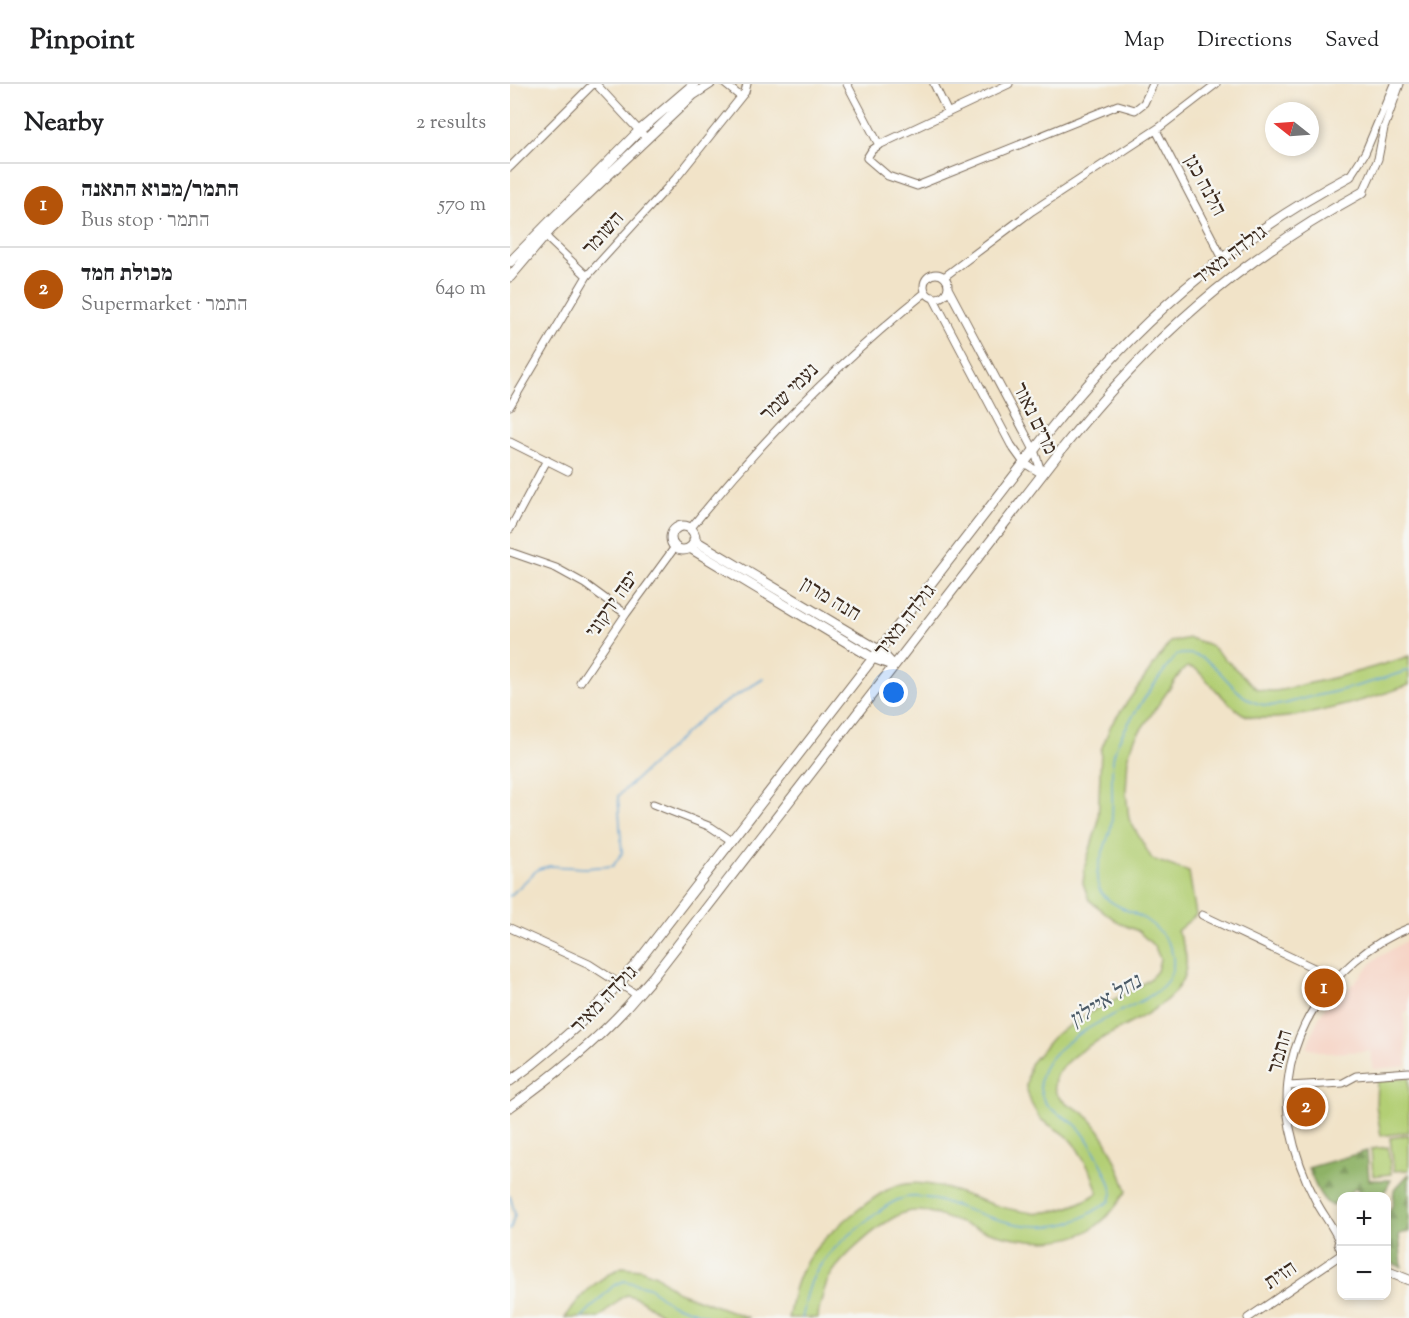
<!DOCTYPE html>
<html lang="en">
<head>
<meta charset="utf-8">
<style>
	body { margin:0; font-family:"Sorts Mill Goudy","Frank Ruhl Libre",serif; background:#f2f2f2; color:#202124 }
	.controls { position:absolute; right:18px; bottom:18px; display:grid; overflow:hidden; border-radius:12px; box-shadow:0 3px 9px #0003 }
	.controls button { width:54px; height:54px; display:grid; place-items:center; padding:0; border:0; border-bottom:2px solid #e0e0e0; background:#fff; color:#202124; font:30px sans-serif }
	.compass { position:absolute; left:755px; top:18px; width:54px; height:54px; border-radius:50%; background:#fff; box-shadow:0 3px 9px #0003; rotate:287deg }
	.you { position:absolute; left:384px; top:609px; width:21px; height:21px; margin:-15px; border:4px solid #fff; border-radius:50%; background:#1a73e8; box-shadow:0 0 0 9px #1a73e833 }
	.badge { display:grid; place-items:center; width:39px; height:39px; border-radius:50%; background:#b45309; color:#fff; font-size:20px; font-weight:700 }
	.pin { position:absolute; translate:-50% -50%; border:3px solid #fff; box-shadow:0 2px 6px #0006 }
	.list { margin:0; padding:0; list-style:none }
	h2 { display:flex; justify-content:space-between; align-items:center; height:78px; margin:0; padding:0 24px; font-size:26px }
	h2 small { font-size:20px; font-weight:400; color:#757577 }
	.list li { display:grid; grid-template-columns:39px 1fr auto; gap:18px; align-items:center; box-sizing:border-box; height:84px; padding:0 24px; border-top:2px solid #e0e0e0 }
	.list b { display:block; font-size:22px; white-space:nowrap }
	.list p { margin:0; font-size:20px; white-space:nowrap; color:#757577 }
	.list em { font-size:20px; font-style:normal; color:#757577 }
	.map { position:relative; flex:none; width:899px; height:1234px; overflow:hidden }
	header { display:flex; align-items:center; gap:36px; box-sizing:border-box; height:84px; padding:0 30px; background:#fff; border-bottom:2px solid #e0e0e0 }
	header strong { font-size:28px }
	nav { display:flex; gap:33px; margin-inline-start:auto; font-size:21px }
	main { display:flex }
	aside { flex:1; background:#fff }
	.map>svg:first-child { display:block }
</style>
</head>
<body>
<header>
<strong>Pinpoint</strong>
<nav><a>Map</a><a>Directions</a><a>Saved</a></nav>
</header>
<main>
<aside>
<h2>Nearby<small>2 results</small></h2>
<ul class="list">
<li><span class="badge">1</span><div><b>התמר/מבוא התאנה</b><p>Bus stop · התמר</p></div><em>570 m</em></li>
<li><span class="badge">2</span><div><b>מכולת חמד</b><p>Supermarket · התמר</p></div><em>640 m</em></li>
</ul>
</aside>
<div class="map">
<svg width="899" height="1234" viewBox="0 0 899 1234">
	<defs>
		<pattern id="forest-firs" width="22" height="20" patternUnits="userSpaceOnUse" patternTransform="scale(1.5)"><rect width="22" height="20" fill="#8eb266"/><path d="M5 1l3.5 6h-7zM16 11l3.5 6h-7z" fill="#759153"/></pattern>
	</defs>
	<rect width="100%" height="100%" fill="#f6f6f2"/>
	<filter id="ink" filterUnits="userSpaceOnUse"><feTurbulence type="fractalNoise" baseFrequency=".0167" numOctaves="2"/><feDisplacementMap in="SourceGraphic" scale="12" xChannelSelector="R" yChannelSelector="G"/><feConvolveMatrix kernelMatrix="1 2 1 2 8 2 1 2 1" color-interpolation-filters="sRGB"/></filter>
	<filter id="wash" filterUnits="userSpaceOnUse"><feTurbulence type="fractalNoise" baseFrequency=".008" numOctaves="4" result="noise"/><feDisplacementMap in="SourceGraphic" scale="24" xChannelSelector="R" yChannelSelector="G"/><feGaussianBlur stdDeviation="1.35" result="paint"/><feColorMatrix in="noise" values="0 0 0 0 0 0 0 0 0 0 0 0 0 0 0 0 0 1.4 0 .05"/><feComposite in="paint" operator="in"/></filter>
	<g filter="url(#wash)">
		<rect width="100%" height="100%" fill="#f1e3c8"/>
		<path fill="#f6d2c3" d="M899,855V926L894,930L897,982L863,985L860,967L817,969L797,964L805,942L815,923L825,919L866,875Z"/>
		<path fill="#b3cf75" stroke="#777c4a" stroke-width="1.5" d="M679,554L700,561L747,605C763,610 776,605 792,601C829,593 864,584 899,572V601C866,613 763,646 733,630C719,622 698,597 686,585L677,583L671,588L625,654L618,672L616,708L619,735L642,775L679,788L686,831L667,847C709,923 598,938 557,978C550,984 544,991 544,1001C545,1019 565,1021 576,1031C597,1050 608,1081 617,1107C607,1121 598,1134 583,1144C538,1174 465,1144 419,1128C411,1127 404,1126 396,1128C374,1135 330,1174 319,1194C312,1208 311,1220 307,1234H278C281,1224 282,1213 285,1203C294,1171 319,1149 344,1129C356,1120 371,1107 386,1102C406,1096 426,1101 444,1107C499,1126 534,1143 588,1109L581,1088L567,1064L557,1052L530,1035L521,1019L516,1003L520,980L546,950L584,926L626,904L640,895L647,887L650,875L645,863L628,847L609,839L579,816L573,799L575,782L588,739L591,666L601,641L660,558Z
			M899,993V1048L871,1052L866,1021L867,996Z
			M899,1051V1086L884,1087L880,1054Z
			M878,1063L881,1090L863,1092L861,1065Z
			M112,1183L130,1185L146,1191L166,1207L239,1234H158C143,1227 134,1214 117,1211L111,1214L89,1234H55C69,1212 89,1194 112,1183Z"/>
		<path fill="url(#forest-firs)" stroke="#646e42" stroke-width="1.5" d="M857,1067L859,1096H881L873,1111L861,1108L852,1111L846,1104L835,1112H832L831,1115L822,1122C809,1115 804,1097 798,1084Z
			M899,1090V1148L889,1150L892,1183L877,1177V1131L883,1120L884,1106Z"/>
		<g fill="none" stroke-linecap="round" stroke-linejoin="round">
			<path stroke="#60a3d4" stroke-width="1.5" d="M0,812L28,785L40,782L75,784L103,782L112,769L108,712L195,631L253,595
				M0,1112L5,1130L0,1146
				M71,1234L103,1202L114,1197L139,1203L159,1219L202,1234
				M292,1234C295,1225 295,1216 298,1207C306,1178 329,1159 352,1141C363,1132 376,1120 390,1115C407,1109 426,1116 443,1121C481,1134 519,1149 559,1139C574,1135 587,1125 600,1117C600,1114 602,1112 602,1109C602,1095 576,1050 566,1041C551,1029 533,1027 530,1004C526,968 585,940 611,927C627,919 650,910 659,894C671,871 655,849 636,836C622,826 601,823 591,808C579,790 598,761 601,742C605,719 599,693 604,670C609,647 651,590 667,571C708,562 718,617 755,621C769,623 783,617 796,614C831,607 865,598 899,586"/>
		</g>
	</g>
	<g filter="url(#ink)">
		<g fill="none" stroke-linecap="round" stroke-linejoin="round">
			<defs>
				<path id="street" d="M86,0L136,54
					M215,0L231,13
					M337,0L369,61
					M424,0L438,29
					M499,0L369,61L362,66L357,74L378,92L407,102L608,21L625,26L634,19L643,0
					M646,46L712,173
					M0,83L83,0
					M840,92L855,69L884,0
					M853,108L868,75L874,44L890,0
					M35,152L77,192
					M414 202a12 12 0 1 1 24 0a12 12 0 1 1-24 0Z
					M434,193L522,127L650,43L706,0
					M438,204L524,366L532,390
					M423,213L501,361L514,379L532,390
					M0,322L77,192L167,93L235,8L237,0
					M0,358L58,387
					M0,445L37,376
					M180,445C250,358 329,278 416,208
					M0,468L46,484L75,500L116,530
					M70,598L116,530L165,463
					M143,720L201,743L222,757
					M692,831L825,894
					M0,844L79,880L127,911
					M778,1002L833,999L846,992L899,988
					M829,1157C823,1142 813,1131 806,1117C794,1094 785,1069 780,1044C763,960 822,874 899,844
					M738,1234L832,1170"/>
				<path id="secondary" d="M0,178L129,47L184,0
					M0,193L40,146L183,11L200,0
					M161 454a12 12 0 1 1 24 0a12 12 0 1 1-24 0Z
					M184,456L369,566L384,582
					M180,464L363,574L382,581
					M0,997C48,963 89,923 127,879L535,352C621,243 718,157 840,92
					M0,1023C41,994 82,961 116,924C125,914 134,903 143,893L552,365C640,254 729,176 853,108
					M832,1153L829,1160L832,1166
					M876,1187L899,1196"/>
			</defs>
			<use href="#street" stroke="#7b6b5a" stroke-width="9"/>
			<use href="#secondary" stroke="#7b6b5a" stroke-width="11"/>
			<use href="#street" stroke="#fff" stroke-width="7"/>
			<use href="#secondary" stroke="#fff" stroke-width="9"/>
		</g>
	</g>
	<g text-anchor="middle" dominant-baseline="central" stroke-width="4.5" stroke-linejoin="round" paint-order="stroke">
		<g font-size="21" fill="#3b2a1e" stroke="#f6f6f2">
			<text transform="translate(694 102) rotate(62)">הלנה כגן</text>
			<text transform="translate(94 150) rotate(-48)">השומר</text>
			<text transform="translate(721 172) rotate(-37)">גולדה מאיר</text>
			<text transform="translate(280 309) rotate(-45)">נעמי שמר</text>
			<text transform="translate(524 335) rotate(64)">מרים נאור</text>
			<text transform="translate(320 516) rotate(31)">חנה מרון</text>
			<text transform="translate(103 521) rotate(-55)">יפה ירקוני</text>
			<text transform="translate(396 537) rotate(-52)">גולדה מאיר</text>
			<text transform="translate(95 916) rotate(-46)">גולדה מאיר</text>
			<text transform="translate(771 968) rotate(-74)">התמר</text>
			<text transform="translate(771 1192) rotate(-34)">הזית</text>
		</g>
		<g font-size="22" font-style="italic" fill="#4a5a67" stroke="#f6f6f2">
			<text transform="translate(596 918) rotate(-32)">נחל איילון</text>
		</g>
	</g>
</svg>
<div class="controls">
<button>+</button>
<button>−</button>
</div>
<svg class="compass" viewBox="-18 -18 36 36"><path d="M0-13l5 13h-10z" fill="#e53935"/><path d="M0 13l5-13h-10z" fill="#757577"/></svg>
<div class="you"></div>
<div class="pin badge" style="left:814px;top:904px">1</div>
<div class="pin badge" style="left:796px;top:1023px">2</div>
</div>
</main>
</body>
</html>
